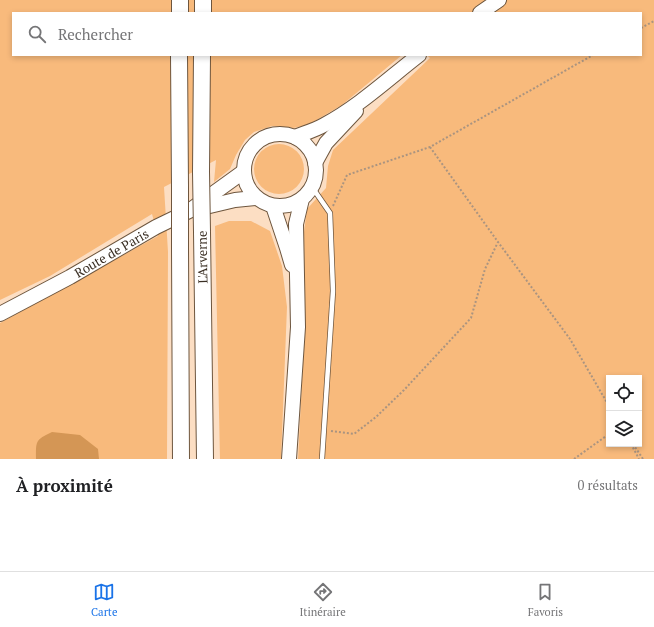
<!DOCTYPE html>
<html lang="fr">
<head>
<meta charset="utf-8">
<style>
	body { margin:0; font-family:"PT Serif",serif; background:#f2f2f2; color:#202124 }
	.controls { position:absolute; right:12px; bottom:12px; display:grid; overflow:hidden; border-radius:0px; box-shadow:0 2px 6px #0003 }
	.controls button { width:36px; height:36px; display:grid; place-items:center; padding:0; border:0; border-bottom:1px solid #e0e0e0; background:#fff; color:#202124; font:20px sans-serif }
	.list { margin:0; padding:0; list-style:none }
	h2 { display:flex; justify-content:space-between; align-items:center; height:52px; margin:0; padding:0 16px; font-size:17px }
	h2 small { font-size:13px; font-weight:400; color:#757577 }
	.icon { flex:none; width:22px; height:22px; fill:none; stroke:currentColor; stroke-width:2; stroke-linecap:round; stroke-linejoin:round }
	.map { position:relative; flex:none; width:654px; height:459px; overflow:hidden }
	.search { position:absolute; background:#fff; box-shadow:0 2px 6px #0003; left:12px; right:12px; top:12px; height:44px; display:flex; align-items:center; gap:10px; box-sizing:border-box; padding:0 14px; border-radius:0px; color:#757577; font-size:15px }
	.sheet { height:112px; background:#fff }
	nav { display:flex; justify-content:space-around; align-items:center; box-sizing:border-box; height:56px; border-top:1px solid #e0e0e0; background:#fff; font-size:11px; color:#757577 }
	nav a { display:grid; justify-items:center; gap:2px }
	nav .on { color:#1a73e8 }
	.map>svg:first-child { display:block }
</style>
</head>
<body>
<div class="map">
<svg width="654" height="459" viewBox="0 0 654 459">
	<rect width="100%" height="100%" fill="#fcdec3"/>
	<path fill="#f8ba7c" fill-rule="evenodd" d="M0,0H654V459H298L305,323L304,232L307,209L326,188L328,166L333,150L430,58L427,55H641V13H13V55H402L342,105L308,125L293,128L272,126L254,132L245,140L236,155L230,169L214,182L216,160L164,187L168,252L167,459H0V323L158,236L152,214L50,276L0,300ZM609,378H639V444H609Z
		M254 169a25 25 0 1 1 50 0a25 25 0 1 1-50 0Z
		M229,221H251L270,231L282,266L287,307L281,459H220L215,226Z"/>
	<path fill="#d49655" d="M52,432L80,435L98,449L99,459H36C36,441 35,440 52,432Z"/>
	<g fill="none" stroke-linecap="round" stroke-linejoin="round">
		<defs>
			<path id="service" d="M312,187L330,213L333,291L322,459"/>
			<g id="primary">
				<path d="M480,13L499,0"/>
				<circle cx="280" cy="170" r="36"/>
				<path d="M295,137C305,133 315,130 324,125C358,107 388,79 419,55"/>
				<path d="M315,163L326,143L356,111"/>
				<path d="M273,206L287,248L292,265"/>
				<path d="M197,209L235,200L255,198"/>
				<path id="s1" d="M0,314L70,277L156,227L189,211L243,172"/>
				<path d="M289,459L298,327L296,224L302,199"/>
			</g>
			<path id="motorway" d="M180,13V0
				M203,13V0
				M179,55L180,187
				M201,172L202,55
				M202,232L205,459
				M180,247L181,459"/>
		</defs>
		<use href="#service" stroke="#6e563e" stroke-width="6"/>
		<use href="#primary" stroke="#6e563e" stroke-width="16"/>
		<use href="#motorway" stroke="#6e563e" stroke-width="18"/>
		<path stroke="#aa9480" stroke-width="2" stroke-dasharray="2 2" stroke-linecap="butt" d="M641,28L654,21
			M430,147L498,242L570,339L609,406
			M333,206L347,175L430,147L593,55
			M331,431L354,434L376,417L404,390L471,318L485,269L498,242
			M631,444L639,459
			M633,444L643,459
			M574,459L609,434"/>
		<use href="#service" stroke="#fff" stroke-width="4.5"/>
		<use href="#primary" stroke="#fff" stroke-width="14"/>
		<use href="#motorway" stroke="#fff" stroke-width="16"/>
		<defs>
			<path id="motorway-bridge" d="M201,172L202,232
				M180,187V247"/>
		</defs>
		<use href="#motorway-bridge" stroke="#6e563e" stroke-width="18" stroke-linecap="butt"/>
		<use href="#motorway-bridge" stroke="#fff" stroke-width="16"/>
	</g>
	<g text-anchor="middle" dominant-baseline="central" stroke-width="4" stroke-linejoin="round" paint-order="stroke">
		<g font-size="13" fill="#3a2f24" stroke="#fff">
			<text stroke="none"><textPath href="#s1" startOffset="127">Route de Paris</textPath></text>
			<text transform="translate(202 257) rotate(-91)">L'Arverne</text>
		</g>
	</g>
</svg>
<div class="controls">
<button><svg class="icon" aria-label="locate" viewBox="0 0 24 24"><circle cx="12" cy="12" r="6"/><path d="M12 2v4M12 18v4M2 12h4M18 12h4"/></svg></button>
<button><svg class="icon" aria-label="layers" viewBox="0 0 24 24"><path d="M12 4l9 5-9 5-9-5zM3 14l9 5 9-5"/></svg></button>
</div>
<div class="search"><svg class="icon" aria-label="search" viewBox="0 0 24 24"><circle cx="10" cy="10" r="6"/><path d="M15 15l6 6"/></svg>Rechercher</div>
</div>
<section class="sheet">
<h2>À proximité<small>0 résultats</small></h2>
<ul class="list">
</ul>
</section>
<nav>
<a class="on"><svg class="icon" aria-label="map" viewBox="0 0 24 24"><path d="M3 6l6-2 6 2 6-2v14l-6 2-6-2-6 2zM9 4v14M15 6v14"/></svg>Carte</a>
<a><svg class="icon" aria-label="directions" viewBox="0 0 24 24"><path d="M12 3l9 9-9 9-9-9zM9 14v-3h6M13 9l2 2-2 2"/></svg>Itinéraire</a>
<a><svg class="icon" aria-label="saved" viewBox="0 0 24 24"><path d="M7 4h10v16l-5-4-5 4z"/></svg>Favoris</a>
</nav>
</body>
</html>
